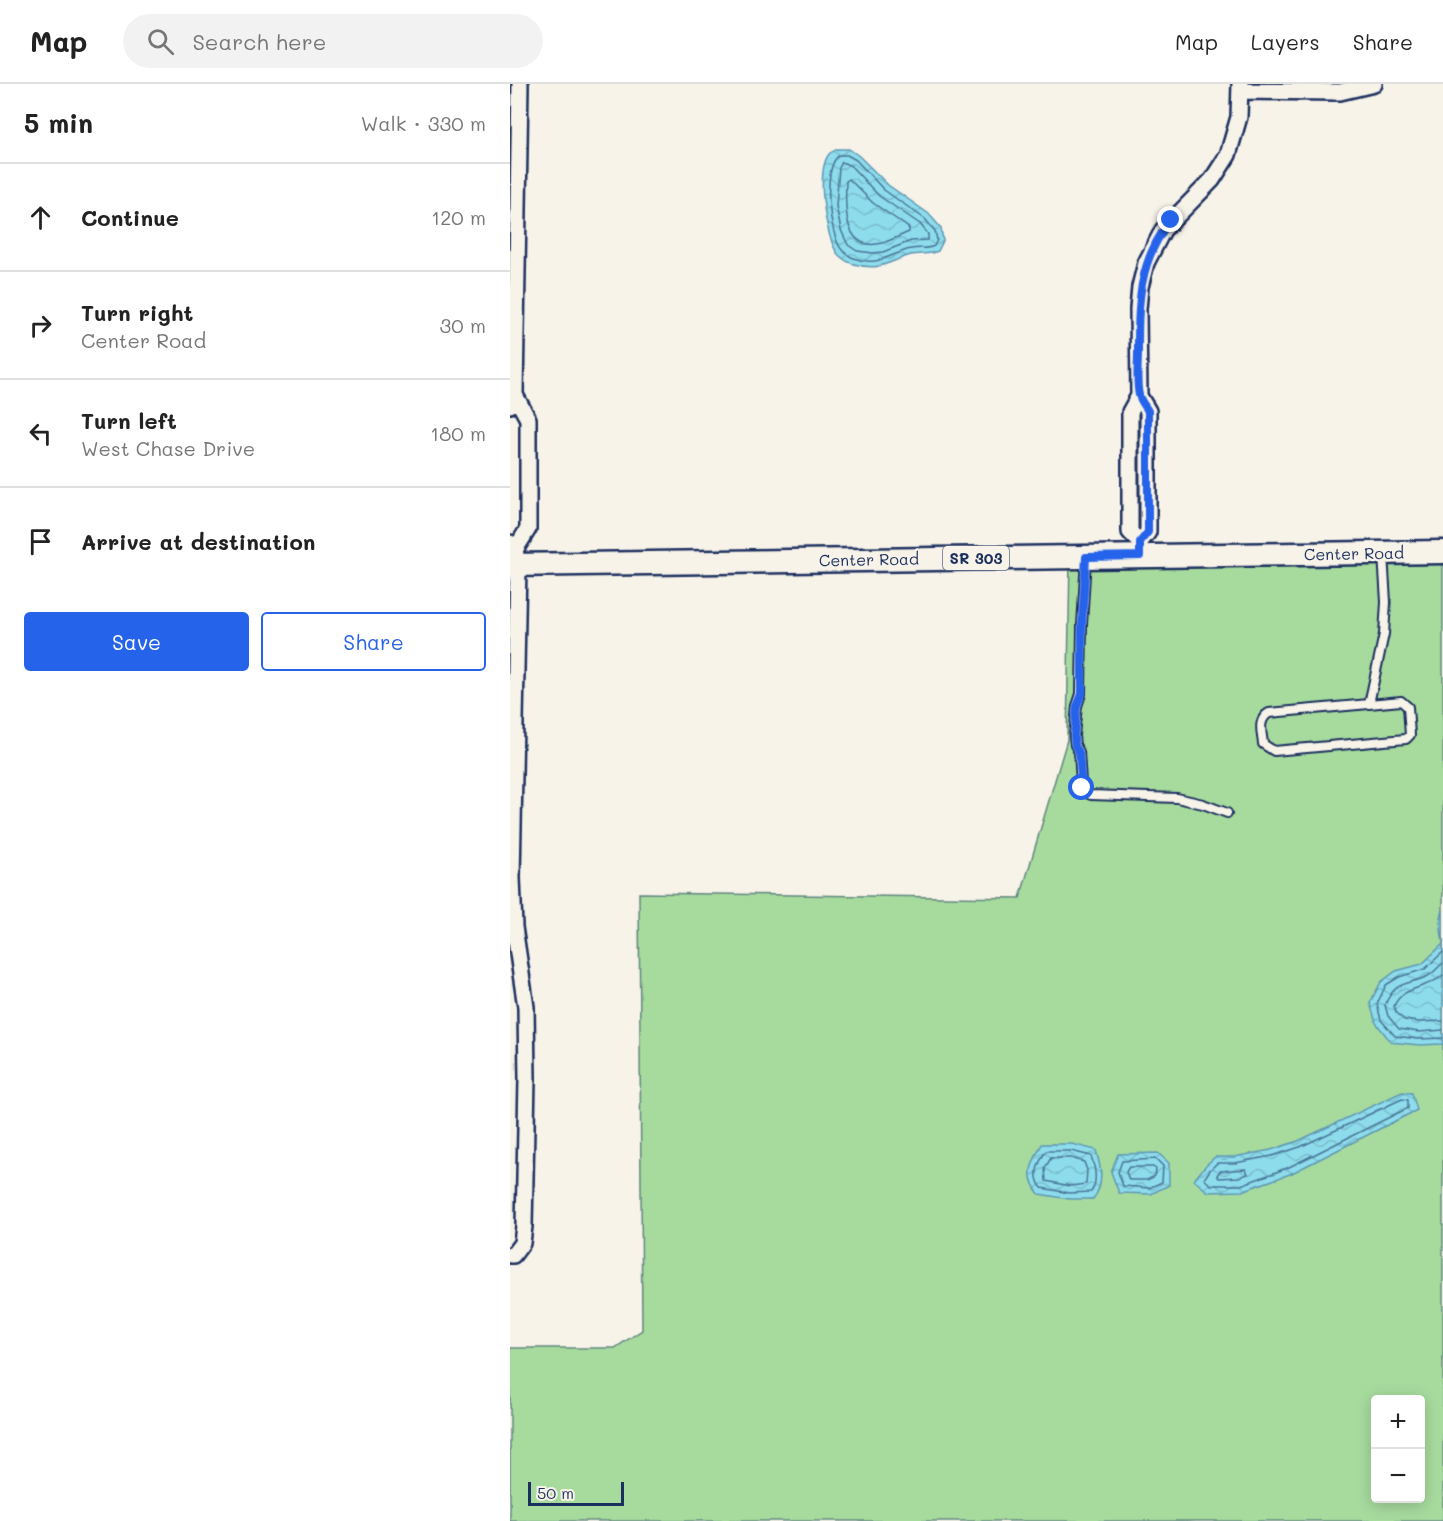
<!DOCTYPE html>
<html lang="en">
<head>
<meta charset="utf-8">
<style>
	body { margin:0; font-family:Mali,sans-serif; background:#f2f2f2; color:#222 }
	.controls { position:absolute; right:18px; bottom:18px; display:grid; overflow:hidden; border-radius:6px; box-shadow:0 3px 15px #0003 }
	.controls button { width:54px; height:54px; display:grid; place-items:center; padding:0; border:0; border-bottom:2px solid #e0e0e0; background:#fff; color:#222; font:30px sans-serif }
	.scale { position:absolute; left:18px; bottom:15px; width:96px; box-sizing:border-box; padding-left:6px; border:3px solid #1b2f5e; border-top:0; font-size:16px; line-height:21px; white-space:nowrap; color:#1b2f5e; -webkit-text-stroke:4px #f7f3e8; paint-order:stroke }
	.stop { position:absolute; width:18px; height:18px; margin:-14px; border:4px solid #2563eb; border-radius:50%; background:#fff }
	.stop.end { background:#2563eb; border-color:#fff; box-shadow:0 2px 6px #0008 }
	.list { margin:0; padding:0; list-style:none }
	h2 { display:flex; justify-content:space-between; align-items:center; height:78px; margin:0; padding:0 24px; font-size:26px }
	h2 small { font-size:20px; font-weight:400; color:#767676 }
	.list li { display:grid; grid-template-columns:39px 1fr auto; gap:18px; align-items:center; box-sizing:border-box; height:108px; padding:0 24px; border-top:2px solid #e0e0e0 }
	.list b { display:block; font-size:22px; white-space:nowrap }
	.list p { margin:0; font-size:20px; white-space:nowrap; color:#767676 }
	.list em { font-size:20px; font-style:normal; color:#767676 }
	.actions { display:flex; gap:12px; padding:18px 24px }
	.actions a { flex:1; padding:14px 0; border:2px solid #2563eb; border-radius:6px; text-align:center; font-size:21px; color:#2563eb }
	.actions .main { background:#2563eb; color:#fff }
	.icon { flex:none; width:33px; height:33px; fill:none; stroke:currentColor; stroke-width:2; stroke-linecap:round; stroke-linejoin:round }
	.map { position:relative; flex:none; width:933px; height:1437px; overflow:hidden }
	header { display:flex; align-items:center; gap:36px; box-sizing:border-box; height:84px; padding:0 30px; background:#fff; border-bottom:2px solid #e0e0e0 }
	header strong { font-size:28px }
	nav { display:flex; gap:33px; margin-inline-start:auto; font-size:21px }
	.search { width:420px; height:54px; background:#f2f2f2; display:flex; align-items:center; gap:15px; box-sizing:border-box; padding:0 21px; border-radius:33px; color:#767676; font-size:22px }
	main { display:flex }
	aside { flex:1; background:#fff }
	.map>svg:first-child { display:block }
</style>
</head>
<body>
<header>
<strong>Map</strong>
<div class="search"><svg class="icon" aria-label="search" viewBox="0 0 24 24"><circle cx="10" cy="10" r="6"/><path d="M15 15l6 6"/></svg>Search here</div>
<nav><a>Map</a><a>Layers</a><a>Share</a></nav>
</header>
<main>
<aside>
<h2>5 min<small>Walk · 330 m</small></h2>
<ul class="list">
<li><svg class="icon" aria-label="ahead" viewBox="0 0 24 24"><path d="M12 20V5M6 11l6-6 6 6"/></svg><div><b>Continue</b></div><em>120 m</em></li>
<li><svg class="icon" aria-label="right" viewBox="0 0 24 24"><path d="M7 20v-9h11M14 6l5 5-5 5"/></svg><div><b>Turn right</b><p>Center Road</p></div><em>30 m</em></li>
<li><svg class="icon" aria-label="left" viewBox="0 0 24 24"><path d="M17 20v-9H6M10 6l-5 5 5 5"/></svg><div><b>Turn left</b><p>West Chase Drive</p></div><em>180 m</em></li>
<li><svg class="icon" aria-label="arrive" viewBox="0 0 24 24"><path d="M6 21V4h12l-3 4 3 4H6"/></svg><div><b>Arrive at destination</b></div></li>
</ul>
<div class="actions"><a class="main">Save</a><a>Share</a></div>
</aside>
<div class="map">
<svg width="933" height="1437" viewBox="0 0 933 1437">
	<defs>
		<pattern id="water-waves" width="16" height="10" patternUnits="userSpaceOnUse" patternTransform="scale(1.5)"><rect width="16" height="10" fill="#8ddcec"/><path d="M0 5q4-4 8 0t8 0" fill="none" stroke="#79bdcd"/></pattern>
	</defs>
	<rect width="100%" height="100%" fill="#f7f3e8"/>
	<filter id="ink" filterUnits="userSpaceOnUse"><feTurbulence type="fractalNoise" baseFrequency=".0167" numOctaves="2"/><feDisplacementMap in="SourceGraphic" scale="12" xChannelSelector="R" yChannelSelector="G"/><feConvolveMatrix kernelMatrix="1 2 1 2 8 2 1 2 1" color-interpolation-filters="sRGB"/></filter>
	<g filter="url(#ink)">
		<path fill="#a7db9e" stroke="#61857e" stroke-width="1.5" fill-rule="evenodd" d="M933,468V1437H0V1264H105L132,1246L129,809L510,814L557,656L560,473ZM866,1316H910V1414H866Z"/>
		<path fill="url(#water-waves)" stroke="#5f97b3" stroke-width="1.5" d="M328,65H339L349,72L378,101L419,130L431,144L433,157L428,167C419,171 410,169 401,171C379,177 370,188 344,180C338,179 328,172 326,167C315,149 305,85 320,69C323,67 326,66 328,65Z
			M933,826V960L909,961L881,958L866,939L860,919L871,898L886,887L912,880L933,860L930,838Z
			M892,1008L902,1009L907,1026L780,1090L732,1107L698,1108L684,1096L696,1081L705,1073H724L761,1066L788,1057Z
			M532,1060H562L586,1066C591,1084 595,1100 583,1115H559L529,1110C514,1091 522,1079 532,1060Z
			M648,1069L659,1079V1101L641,1110L609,1109L601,1088L608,1070Z"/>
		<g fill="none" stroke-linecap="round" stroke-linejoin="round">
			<path stroke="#497497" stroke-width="1.5" d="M330,71H337L346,76L374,106L415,135L425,147L427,156L424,162C416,166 410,163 401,165C381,169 367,184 344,174C341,173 335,169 332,166C319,152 311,81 330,71Z
				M332,78L341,82L369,112L410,140L418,150V156L401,157L373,168L363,169L347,167L338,161L331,146L326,122L329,84Z
				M339,95L363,119L399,144V148C389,152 377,159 367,160C333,165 335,121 336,97Z
				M933,868L915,885L889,893L876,901L867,920L871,936L885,952L909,955L933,954
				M933,879C928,883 924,889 918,892C897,902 886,895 875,921L878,932L889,945L909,948L933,946
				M933,891C917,906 893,901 884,922L886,928L894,936L909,938L933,937
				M892,1015L898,1016V1024L777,1084L731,1101H701L694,1095L700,1086L707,1079H725L762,1072L790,1063Z
				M536,1067H561L581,1072C585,1083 588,1098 581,1108L559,1109L532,1104C522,1092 528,1079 536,1067Z
				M541,1074H561L574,1078L577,1086L576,1100L560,1102L536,1097L535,1084Z
				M646,1075L653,1082L652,1098L639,1104L613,1102L608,1088L612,1077Z
				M619,1083H643L646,1085L645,1092L637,1096H619L616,1088Z
				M736,1085L738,1090L729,1093L709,1094L707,1091L710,1087Z"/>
			<defs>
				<path id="lane" d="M576,474L572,541L571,610L567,622L564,652L565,661L569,668L571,699L574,708L581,711L667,714L693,720L717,729
					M859,620L891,617L898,623L900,651L896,655L764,667L753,660C752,649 747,636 759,629L859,620L874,550L876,518L873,470"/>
				<path id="street" d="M730,7L830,8L864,0
					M629,312L638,327V448L630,458L620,448V328L629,312L628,225L630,203L636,179L653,146L702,96L718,71L729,33L730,0
					M0,321L5,311L10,0
					M0,459L5,466L18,445V335L5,311
					M0,1171H3L12,1159L14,1142L17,995L16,923L4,843L2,794L8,481L5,466"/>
				<path id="primary" d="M0,481L933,468"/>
			</defs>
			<use href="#lane" stroke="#1b2f5e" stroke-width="12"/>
			<use href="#street" stroke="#1b2f5e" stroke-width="20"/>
			<use href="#primary" stroke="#1b2f5e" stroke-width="27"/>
			<use href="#lane" stroke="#f7f3e8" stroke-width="8"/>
			<use href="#street" stroke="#f7f3e8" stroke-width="15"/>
			<use href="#primary" stroke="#f7f3e8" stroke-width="22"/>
		</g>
	</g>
	<g fill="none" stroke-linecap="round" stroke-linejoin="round" filter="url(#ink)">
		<path stroke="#2563eb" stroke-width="8" d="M572,704L569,668L565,662L564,652L567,622L572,610V541L576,473L630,472V458L638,448V327C635,322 630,316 629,311C626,298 628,282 628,269C628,221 628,176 661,136"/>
	</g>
	<g text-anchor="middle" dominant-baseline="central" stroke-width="4.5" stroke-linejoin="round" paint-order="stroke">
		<rect fill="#f7f3e8" stroke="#5d6a87" stroke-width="1.5" x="433" y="462" width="66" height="24" rx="4.5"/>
		<g font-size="15" font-weight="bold" fill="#1b2f5e">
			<text x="466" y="474">SR 303</text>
		</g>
		<g font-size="16" fill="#1b2f5e" stroke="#f7f3e8">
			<text transform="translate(844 469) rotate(-1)">Center Road</text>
			<text transform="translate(359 475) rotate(-1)">Center Road</text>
		</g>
	</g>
</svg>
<div class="controls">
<button>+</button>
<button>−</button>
</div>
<div class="scale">50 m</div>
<div class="stop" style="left:572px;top:704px"></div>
<div class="stop end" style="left:661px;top:136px"></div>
</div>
</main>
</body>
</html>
